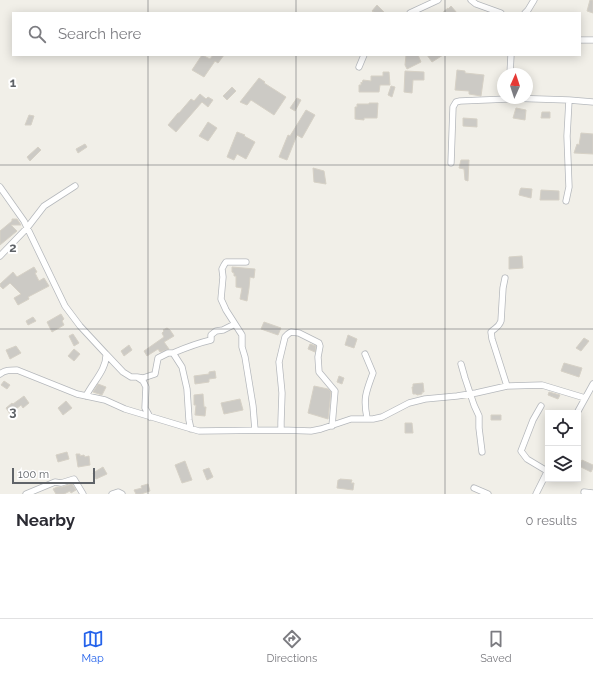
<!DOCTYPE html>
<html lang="en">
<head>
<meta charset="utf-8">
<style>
	body { margin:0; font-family:Raleway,sans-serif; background:#f7f7f7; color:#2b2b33 }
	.controls { position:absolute; right:12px; bottom:12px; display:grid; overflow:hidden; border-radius:0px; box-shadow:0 2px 10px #0003 }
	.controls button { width:36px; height:36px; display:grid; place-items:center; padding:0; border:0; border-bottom:1px solid #e1e1e2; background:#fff; color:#2b2b33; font:20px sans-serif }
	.compass { position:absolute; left:497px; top:68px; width:36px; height:36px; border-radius:50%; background:#fff; box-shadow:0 2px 10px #0003; rotate:3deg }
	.scale { position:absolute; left:12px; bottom:10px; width:83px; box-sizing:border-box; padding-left:4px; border:2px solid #5f6368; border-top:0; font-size:11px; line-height:14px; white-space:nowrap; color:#5f6368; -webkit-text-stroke:3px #fff; paint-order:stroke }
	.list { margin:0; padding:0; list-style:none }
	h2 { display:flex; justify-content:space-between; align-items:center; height:52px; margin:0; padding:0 16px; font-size:17px }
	h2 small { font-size:13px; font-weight:400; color:#7c7c81 }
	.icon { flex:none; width:22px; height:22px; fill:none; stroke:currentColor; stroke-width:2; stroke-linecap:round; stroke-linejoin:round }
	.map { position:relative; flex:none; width:593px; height:494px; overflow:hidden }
	.search { position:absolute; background:#fff; box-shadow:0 2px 10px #0003; left:12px; right:12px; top:12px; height:44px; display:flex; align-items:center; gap:10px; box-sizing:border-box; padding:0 14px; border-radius:0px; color:#7c7c81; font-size:15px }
	.sheet { height:124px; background:#fff }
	nav { display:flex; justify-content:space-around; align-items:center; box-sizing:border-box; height:56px; border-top:1px solid #e1e1e2; background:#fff; font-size:11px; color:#7c7c81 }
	nav a { display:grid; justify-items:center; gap:2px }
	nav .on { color:#2563eb }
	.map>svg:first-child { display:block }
</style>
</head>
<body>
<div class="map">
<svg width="593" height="494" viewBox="0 0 593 494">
	<rect width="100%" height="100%" fill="#f1efe8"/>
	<path fill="#cccac5" stroke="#d6d1c6" d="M590,0H593V13L587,11Z
		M377,5L385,13H375L372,11Z
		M451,6L457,13H442L448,8V9Z
		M202,55L210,59L213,55H224L218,63L215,61L204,77L192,70Z
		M406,55H418L421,62L407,69L405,65Z
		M427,55H443L432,62Z
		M457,70L465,71V73L484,75L481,96L469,94V91L455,90Z
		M405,71L424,72V80H413L412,93L404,92Z
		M383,72H389L390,85H380L379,92H359V85H361V82L362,83L363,80L371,81V76H383Z
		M259,78L265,82L264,83L286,97L274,115L251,100L247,105L240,102Z
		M391,86L395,87L392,97L388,95Z
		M232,87L236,91L227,100L223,96Z
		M200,94L206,99L208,97L213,100L208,107L202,102L176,132L168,125L178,113H179L191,99L194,101Z
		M297,98L301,100L295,111L290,108Z
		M369,103H378L377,118H364V120L355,119V107H357V104H369Z
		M516,108L526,110L525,120L513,118Z
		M306,110L315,115L302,138L297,135L287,160L279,157L288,135L290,136Z
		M542,112H550V118H541Z
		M29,115L34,116L31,125H25Z
		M463,118L477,119V127L463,126Z
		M208,122L217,128L208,141L199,136Z
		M237,132L245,135L244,136L255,142L246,159L237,154L234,160L227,157Z
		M581,133L593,134V154L574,153L577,144L579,145Z
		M85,144L87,147L78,153L76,149Z
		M38,147L41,150L30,161L27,157Z
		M461,160H469L468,181L465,180L464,169L459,168Z
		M313,168L324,171L326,184L314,182Z
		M521,188L532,189L531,198L519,195L520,190Z
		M541,190L559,191V200H540Z
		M12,219H17L21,225H11L17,231L0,245V231L12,221Z
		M522,256L523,268L509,269V257Z
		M34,267L37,272L35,273L39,281L44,278L49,286L28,297L29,299L18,305L14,298L21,294L10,283L3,289L0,286V284L13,272L17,277Z
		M232,267L255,269L254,278L250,277L249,288L247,301L240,299L242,288L236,287V276H234V273L232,272Z
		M61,314L64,319L62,321L64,325L52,332L47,322Z
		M33,317L36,321L28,325L26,321Z
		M264,322L281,328L278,335L261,329Z
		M167,328L170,330L174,336L164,342L169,349L160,352L158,349L147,356L144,351L164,337L162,333L164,331L163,330Z
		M73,334L79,343L74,346L69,336Z
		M348,335L357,339L354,348L345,345Z
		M584,338L589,341L581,351L576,348Z
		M310,344L316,346L315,352L308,349Z
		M129,345L132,350L124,356L121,351Z
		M16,346L21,353L10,359L6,350Z
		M74,349L80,354L74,361L68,356Z
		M564,363L582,368L579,377L561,371Z
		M215,371L216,378L209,379V382L195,384L194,376L209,374V372Z
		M339,376L344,378L342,384L337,382Z
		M4,381L10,385L7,389L1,385Z
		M423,383L424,392H422V394L417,395L416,394H413L412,387H413V384Z
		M98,384L106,387L102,395L93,392Z
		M314,386L328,389L331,392L328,419L308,413Z
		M549,392L560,395L558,399L548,395Z
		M203,394L204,407H206L205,416L195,415L196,405H194V395Z
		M24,396L29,403L23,408L21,405L10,414L6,408L12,403L13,404Z
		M240,399L243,410L224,414L221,403Z
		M66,401L72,408L63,415L58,408Z
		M491,415H501V420H491Z
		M405,423H412L413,433H405Z
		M67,452L69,459L58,462L56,455Z
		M76,454H80V456L84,455L85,457L89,456L90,465L78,467Z
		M582,460L593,465V468L591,472L579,466Z
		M185,461L192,480L182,483L175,465Z
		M103,467L107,474L96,479L93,473Z
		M209,468L213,477L207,480L203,470Z
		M340,479L352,480L351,483H354L353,490L337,488L338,480H339Z
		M72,484L76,490L71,493L70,491L64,494H56L53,489L57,487H62Z
		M148,484L150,491L141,494H136L134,490L142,488L141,486Z"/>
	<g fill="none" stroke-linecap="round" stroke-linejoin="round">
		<defs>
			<path id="minor" d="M471,0L476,4L501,13
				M410,13L438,0
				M525,13L528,10L534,0
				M580,40H593
				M359,67L364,55
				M510,74L511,55
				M508,98L569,100L593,102
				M451,163L453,107L456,102L460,101L508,99
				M0,187L24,221L65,306L80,326L106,354C107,369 93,382 86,396
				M566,201L569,187L567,136L569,100
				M0,256L27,228L44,206L75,186
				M246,262H226L224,265L222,269L223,277L221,299L226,310L242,335V347L245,357L253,406L255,430
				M505,278L503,288L501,321C499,327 495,328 491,332L492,339L507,386
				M173,353C185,348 198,343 211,340V335L216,331L223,330L235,324
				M106,354L123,372L131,377H137L143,381L146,387L145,408L150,417
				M365,354L373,373C366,392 363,398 367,418
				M461,364L465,378L474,405L479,416V428L482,452
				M0,374C5,370 10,370 17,370L77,394L105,400L125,409L185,427L199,431L281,430L311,431L321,429L351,419H373L382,417L409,403L425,399L457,396L476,393L507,386L542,385L585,398
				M137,377L143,378L155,374L158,358L168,353H173L182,367L187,389L189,420L191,429
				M541,406L533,420L521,451L527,459L547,471
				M577,413L593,384
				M281,430V422L282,393L279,362L285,337L288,334L291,332L299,333L319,343L320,346L318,357L319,372L335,391L332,426
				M474,488L488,494
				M584,492L593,493
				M26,494L55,482L61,483L74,479L83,494
				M112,494L118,492L122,494
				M536,494L548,470"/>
		</defs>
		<use href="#minor" stroke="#b5b8bc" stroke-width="7"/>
		<use href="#minor" stroke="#fff" stroke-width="5.5"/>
	</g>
	<path fill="none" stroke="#5f6368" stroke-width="1" stroke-opacity="0.55" d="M148,0V13M296,0V13M445,0V13M148,55V494M296,55V494M445,55V494M0,165H593M0,329H593"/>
	<g font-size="13" text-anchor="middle" font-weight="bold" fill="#5f6368" stroke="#fff" stroke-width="4" stroke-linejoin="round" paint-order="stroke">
		<text x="13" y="87">1</text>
		<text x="13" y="252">2</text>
		<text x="13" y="416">3</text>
	</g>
</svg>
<div class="controls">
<button><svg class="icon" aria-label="locate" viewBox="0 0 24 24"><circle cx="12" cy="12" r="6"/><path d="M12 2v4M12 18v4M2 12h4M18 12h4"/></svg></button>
<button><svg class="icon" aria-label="layers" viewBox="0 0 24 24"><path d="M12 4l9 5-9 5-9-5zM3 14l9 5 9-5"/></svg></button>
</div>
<svg class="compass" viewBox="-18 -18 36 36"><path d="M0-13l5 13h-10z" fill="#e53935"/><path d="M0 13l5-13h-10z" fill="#7c7c81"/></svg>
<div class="scale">100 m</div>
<div class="search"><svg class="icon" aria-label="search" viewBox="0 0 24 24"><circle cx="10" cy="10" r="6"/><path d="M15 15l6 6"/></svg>Search here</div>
</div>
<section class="sheet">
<h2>Nearby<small>0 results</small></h2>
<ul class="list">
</ul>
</section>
<nav>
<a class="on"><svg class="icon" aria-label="map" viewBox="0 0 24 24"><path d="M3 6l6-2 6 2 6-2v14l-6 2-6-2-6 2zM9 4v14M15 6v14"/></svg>Map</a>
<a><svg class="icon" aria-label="directions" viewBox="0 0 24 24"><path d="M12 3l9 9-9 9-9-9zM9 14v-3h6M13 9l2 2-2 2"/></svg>Directions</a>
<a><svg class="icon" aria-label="saved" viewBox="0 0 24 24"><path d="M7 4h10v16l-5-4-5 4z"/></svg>Saved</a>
</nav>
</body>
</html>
